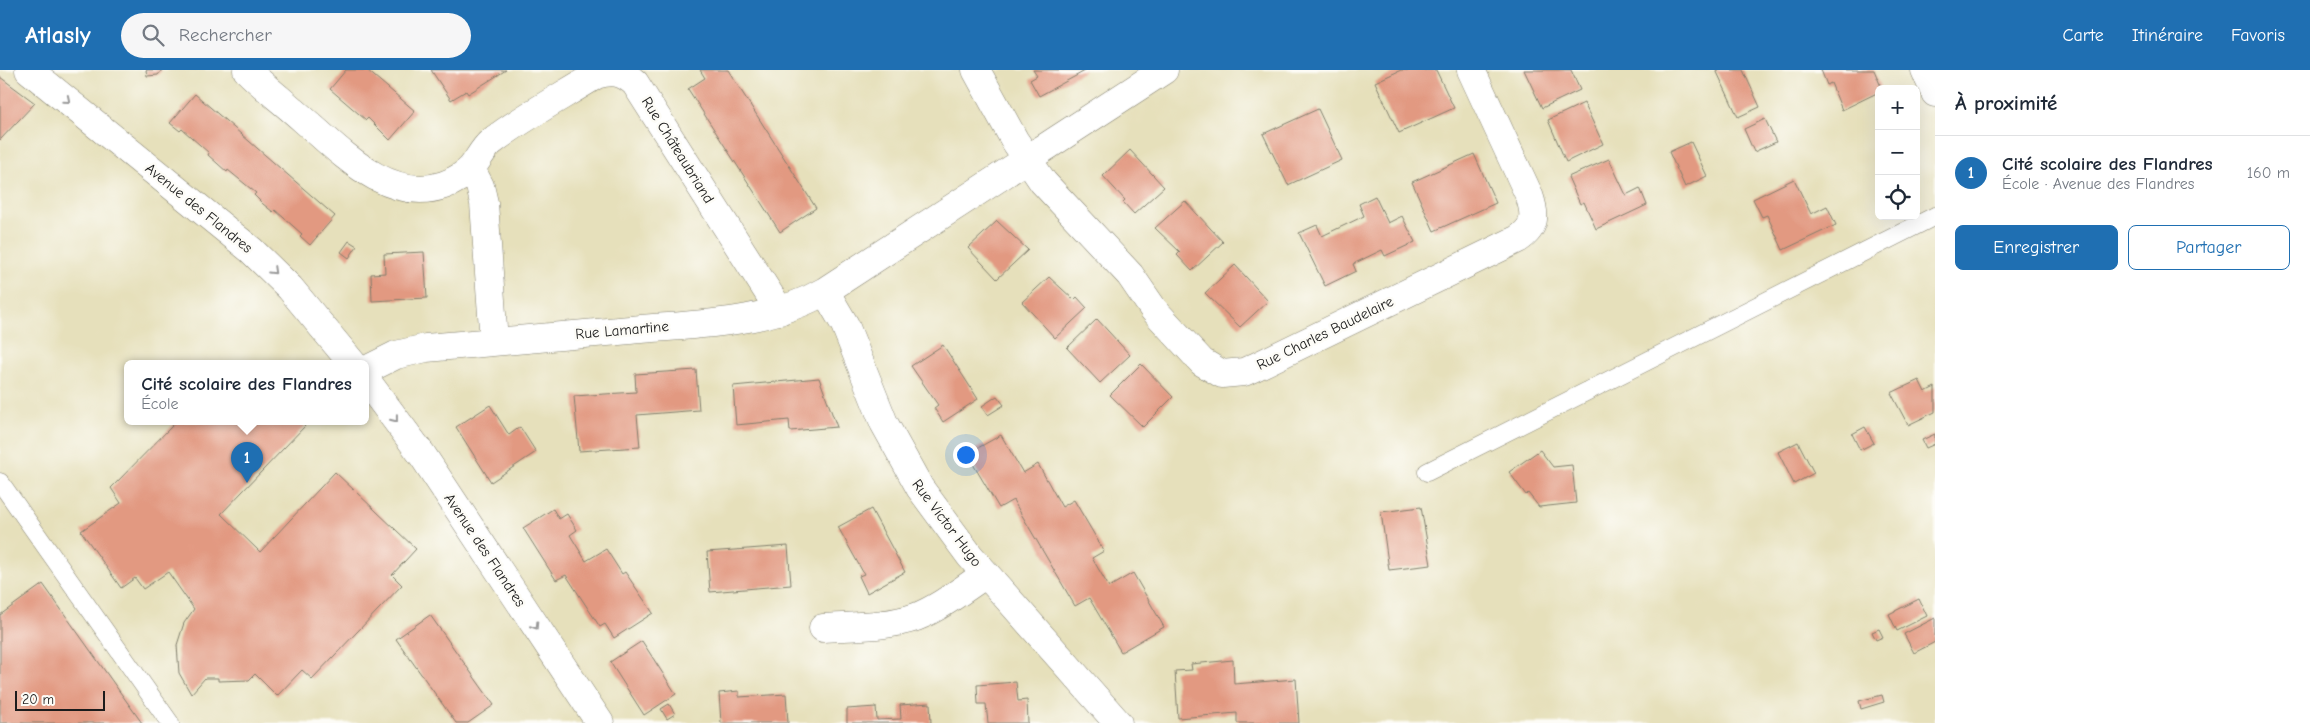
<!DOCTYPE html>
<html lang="fr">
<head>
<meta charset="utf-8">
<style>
	body { margin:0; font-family:"Comic Neue",sans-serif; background:#f6f6f7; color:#1f2937 }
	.controls { position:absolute; right:15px; top:15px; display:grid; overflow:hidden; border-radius:8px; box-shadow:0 5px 20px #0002 }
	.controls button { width:45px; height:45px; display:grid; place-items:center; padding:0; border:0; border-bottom:1px solid #e0e1e3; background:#fff; color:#1f2937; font:25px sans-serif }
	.scale { position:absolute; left:15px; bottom:12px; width:90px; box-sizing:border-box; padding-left:5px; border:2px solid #1c1c1c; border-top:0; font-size:14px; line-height:18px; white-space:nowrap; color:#1c1c1c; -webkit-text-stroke:4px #fdfcf7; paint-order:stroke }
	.you { position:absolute; left:965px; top:384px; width:18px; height:18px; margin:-12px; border:4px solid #fff; border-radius:50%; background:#1a73e8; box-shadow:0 0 0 8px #1a73e833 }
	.badge { display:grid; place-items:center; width:32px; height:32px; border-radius:50%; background:#1f6fb2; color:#fff; font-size:16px; font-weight:700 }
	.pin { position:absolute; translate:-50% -41px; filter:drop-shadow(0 1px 2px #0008) }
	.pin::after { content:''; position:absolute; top:26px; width:18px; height:15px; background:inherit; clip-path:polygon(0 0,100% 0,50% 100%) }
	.popup { position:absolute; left:124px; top:290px; width:245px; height:65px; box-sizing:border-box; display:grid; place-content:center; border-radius:8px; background:#fff; filter:drop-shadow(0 1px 4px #0005); font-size:16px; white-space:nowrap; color:#747a83 }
	.popup b { font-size:19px; color:#1f2937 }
	.popup::after { content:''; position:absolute; left:50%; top:100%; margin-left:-10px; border:10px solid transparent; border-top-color:#fff }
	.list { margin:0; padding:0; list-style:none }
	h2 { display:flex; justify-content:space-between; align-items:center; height:65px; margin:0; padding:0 20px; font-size:21px }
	h2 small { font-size:16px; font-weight:400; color:#747a83 }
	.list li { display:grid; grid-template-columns:32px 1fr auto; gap:15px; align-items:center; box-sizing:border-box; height:75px; padding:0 20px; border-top:1px solid #e0e1e3 }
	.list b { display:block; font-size:19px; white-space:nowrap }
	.list p { margin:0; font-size:16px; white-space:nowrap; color:#747a83 }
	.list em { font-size:16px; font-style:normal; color:#747a83 }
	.actions { display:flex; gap:10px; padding:15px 20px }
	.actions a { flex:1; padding:11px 0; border:1px solid #1f6fb2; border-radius:8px; text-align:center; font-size:18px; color:#1f6fb2 }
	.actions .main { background:#1f6fb2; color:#fff }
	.icon { flex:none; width:28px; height:28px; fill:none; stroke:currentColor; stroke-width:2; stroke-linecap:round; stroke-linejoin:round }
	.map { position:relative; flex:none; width:1935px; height:653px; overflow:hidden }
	header { display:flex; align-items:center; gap:30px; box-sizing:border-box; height:70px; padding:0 25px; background:#1f6fb2; color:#fff }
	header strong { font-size:24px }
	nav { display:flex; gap:28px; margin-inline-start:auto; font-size:18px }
	.search { width:350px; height:45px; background:#f6f6f7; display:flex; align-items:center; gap:12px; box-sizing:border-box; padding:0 18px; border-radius:28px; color:#747a83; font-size:19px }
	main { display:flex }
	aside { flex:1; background:#fff }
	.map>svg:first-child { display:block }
</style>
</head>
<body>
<header>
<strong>Atlasly</strong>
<div class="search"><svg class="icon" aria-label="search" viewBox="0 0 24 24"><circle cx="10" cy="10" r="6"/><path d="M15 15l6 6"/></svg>Rechercher</div>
<nav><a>Carte</a><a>Itinéraire</a><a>Favoris</a></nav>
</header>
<main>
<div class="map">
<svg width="1935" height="653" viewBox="0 0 1935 653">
	<rect width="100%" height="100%" fill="#fdfcf7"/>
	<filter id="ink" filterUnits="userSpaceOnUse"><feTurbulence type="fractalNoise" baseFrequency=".02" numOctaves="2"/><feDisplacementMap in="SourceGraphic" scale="10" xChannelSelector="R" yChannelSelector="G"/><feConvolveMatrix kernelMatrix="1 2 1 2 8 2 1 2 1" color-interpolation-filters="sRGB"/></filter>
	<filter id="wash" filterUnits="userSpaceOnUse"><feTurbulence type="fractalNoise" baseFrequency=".0096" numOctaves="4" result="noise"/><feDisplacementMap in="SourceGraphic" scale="20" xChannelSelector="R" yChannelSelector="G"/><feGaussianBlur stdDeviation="1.12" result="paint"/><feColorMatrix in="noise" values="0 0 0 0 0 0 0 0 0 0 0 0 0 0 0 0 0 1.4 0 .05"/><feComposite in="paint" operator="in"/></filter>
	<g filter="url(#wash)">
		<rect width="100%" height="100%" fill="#e6e0bb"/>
		<g id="blocks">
			<path fill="#e29981" d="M146,0H162L158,5L147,6Z
				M346,0H367L415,41L390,70L368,48L366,50L330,19Z
				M431,0H506L468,24L466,21L451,30Z
				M700,0H728L816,138L780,162L688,19L705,8Z
				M1033,0H1084L1085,1L1039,26L1030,10L1037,6Z
				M1401,0H1436L1454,38L1399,63L1375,12Z
				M1524,0H1571L1580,20L1542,38Z
				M1716,0H1743L1760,37L1738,47Z
				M1821,0H1874L1882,19H1879V22L1842,40L1831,13L1827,15Z
				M0,7L35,33L0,70Z
				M195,24L335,146L310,175L300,166L302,164L275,140L273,142L263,134L254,125L256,123L228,100L227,102L208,85L209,83L182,59L180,61L170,53Z
				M1584,33L1603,74L1566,92L1548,50Z
				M1318,39L1342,90L1288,115L1263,64Z
				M1765,49L1776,72L1754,82L1744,59Z
				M1691,72L1707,106L1685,117L1669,82Z
				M1130,80L1164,117L1134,144L1123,132L1125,130L1103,106Z
				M1474,84L1496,133L1434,161L1412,112Z
				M1609,89L1626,125L1640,118L1647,135L1596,159L1584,132L1580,134L1568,107Z
				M1794,109L1811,144L1827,136L1836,155L1783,180L1767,145L1762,147L1753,129Z
				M1375,126L1388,153L1402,146L1415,172L1385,186L1382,180L1353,194L1356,201L1325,216L1299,163L1317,155L1322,166L1364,146L1359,134Z
				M1185,131L1223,172L1192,201L1177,185L1180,182L1155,158Z
				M997,151L1028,180L997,209L968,178Z
				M349,171L357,176L349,188L341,182Z
				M424,182L427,228L372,231L371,204L385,203L384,184Z
				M1235,195L1268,231L1240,257L1205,223Z
				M1049,207L1074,230L1077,227L1087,238L1055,268L1022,232Z
				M1097,249L1130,285L1100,313L1067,278Z
				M943,275L978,329L943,352L934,338L938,335L911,296Z
				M1141,294L1173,327L1143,357L1110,325Z
				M696,300L699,340L637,345L640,377L579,381L574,326L636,322L635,304Z
				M819,308L837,357L790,361L789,350L736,355L733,316Z
				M1919,310L1925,322L1935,317V342L1908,355L1891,323Z
				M997,326L1004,335L988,345L982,336Z
				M490,335L509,365L520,357L536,382L491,412L456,357Z
				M176,352H301L305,356L221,444L260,482L335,402L416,479L392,505L402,515L312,609L302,600L277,626L255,604L249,610L218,611V608H205L191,624L179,603L177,575L184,553L194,539L168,502L143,519L135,508L121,518L81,461L121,433L111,418Z
				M1865,357L1874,373L1860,380L1852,364Z
				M1935,364V374L1926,378L1922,370Z
				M1001,365L1023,403L1038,394L1062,437L1074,430L1104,481L1092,488L1109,517L1133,503L1164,557L1121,582L1089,528L1075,536L1013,430L999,438L967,384Z
				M1798,372L1814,403L1794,414L1778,382Z
				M1540,380L1553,397L1572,395L1576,433L1539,437L1528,423L1526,425L1509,402Z
				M1421,437L1431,495L1389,500L1381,442Z
				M553,439L559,449L567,444L577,460L570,465L586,491L606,479L622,504L625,502L653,543L614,568L605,554L600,557L566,505L556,510L523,458Z
				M871,439L905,502L867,523L859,506L864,504L838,457Z
				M788,476L791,515L710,522L707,482Z
				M43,514L142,653H0V545Z
				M1919,529L1927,546L1897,561L1889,544Z
				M430,545L494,635L468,653H456L396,569Z
				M1935,548V572L1914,583L1904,564Z
				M1879,559L1883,567L1876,570L1872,562Z
				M642,571L676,624L644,645L610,592Z
				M1233,590L1234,614L1296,609L1299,653H1237V643L1178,648L1175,601L1192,600L1191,594Z
				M1016,612L1018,631L1027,630L1028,653H988L986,634H978L977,615Z
				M739,621V627L786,624L788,653H721L719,623Z
				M1882,625L1884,632L1861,639L1859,631Z
				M930,633L931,653H847V639L876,637L877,650L901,649L900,635Z
				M669,634L675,644L667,649L661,639Z"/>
		</g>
	</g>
	<g filter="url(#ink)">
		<use href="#blocks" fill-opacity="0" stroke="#817e6c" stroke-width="1"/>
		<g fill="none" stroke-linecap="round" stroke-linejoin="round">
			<defs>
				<path id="lane" d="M1427,402L1935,146
					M0,412L170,653"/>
				<path id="street" d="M29,0L251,180L290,218L353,294
					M247,0C265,18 285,33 304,50C341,82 389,134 444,115C453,112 467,104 473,96C479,88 483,79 491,72C523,47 561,27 596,5C612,0 622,1 635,13L780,241
					M976,0L1015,71L1043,112L1130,205L1154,240L1202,292L1222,304L1244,302L1255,297L1518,169C1536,157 1536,145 1529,125L1471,0
					M1925,0L1935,23
					M471,99L480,116L484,133L494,272
					M825,221L845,255L884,353L920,418L970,486L1118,653
					M366,300L396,285L426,278C494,272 562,266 630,260C695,254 766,255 825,221L1164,0
					M366,310L423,386L600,653
					M823,558C854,556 887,557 916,547C941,537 963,519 986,504"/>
			</defs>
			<use href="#lane" stroke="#817e6c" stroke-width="19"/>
			<use href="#street" stroke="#817e6c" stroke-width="29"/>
			<use href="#lane" stroke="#fff" stroke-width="18"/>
			<use href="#street" stroke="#fff" stroke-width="28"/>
		</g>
		<defs><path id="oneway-chevron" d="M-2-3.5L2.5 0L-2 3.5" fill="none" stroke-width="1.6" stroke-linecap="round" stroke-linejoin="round" transform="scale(1.25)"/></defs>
		<g stroke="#999">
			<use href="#oneway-chevron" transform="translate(67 30) rotate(39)"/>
			<use href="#oneway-chevron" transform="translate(273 201) rotate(44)"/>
			<use href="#oneway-chevron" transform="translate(395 349) rotate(52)"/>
			<use href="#oneway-chevron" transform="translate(535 556) rotate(57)"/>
		</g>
	</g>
	<g text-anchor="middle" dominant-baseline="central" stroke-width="5" stroke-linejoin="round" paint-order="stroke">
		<g font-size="15" fill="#1c1c1c" stroke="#fdfcf7">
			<text transform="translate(678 80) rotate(58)">Rue Châteaubriand</text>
			<text transform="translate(199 138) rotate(39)">Avenue des Flandres</text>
			<text transform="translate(622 260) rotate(-5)">Rue Lamartine</text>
			<text transform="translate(1325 263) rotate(-26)">Rue Charles Baudelaire</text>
			<text transform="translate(947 453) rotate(53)">Rue Victor Hugo</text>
			<text transform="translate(485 480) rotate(56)">Avenue des Flandres</text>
		</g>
	</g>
</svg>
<div class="controls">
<button>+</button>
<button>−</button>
<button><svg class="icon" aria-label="locate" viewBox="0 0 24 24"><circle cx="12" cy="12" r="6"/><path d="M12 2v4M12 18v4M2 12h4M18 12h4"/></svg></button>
</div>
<div class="scale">20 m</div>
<div class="you"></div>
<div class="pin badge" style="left:247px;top:413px">1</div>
<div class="popup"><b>Cité scolaire des Flandres</b>École</div>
</div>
<aside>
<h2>À proximité<small></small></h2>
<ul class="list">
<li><span class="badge">1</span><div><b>Cité scolaire des Flandres</b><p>École · Avenue des Flandres</p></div><em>160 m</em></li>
</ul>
<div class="actions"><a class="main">Enregistrer</a><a>Partager</a></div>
</aside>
</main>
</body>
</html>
